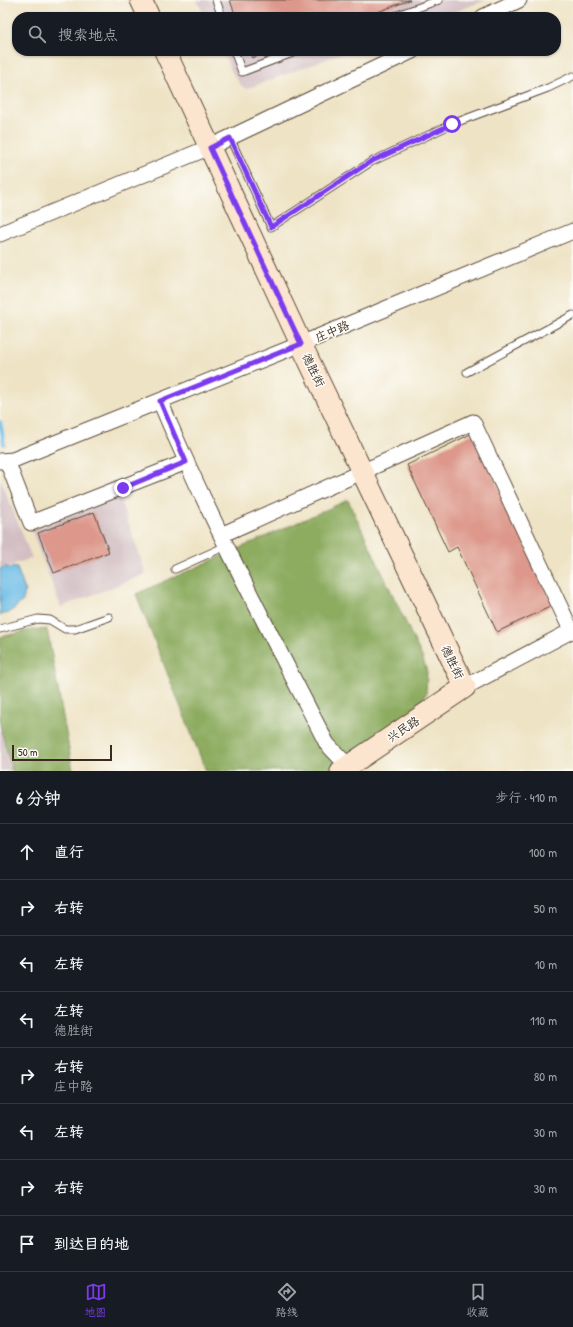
<!DOCTYPE html>
<html lang="zh">
<head>
<meta charset="utf-8">
<style>
	body { margin:0; font-family:"Patrick Hand","LXGW WenKai TC",sans-serif; background:#20242c; color:#f1f3f6 }
	.scale { position:absolute; left:12px; bottom:10px; width:100px; box-sizing:border-box; padding-left:4px; border:2px solid #3b2a1e; border-top:0; font-size:11px; line-height:14px; white-space:nowrap; color:#3b2a1e; -webkit-text-stroke:3px #fdfcf7; paint-order:stroke }
	.stop { position:absolute; width:12px; height:12px; margin:-9px; border:3px solid #7c3aed; border-radius:50%; background:#fff }
	.stop.end { background:#7c3aed; border-color:#fff; box-shadow:0 1px 4px #0008 }
	.list { margin:0; padding:0; list-style:none }
	h2 { display:flex; justify-content:space-between; align-items:center; height:52px; margin:0; padding:0 16px; font-size:17px }
	h2 small { font-size:13px; font-weight:400; color:#9ea1a6 }
	.list li { display:grid; grid-template-columns:26px 1fr auto; gap:12px; align-items:center; box-sizing:border-box; height:56px; padding:0 16px; border-top:1px solid #363941 }
	.list b { display:block; font-size:15px; white-space:nowrap }
	.list p { margin:0; font-size:13px; white-space:nowrap; color:#9ea1a6 }
	.list em { font-size:13px; font-style:normal; color:#9ea1a6 }
	.icon { flex:none; width:22px; height:22px; fill:none; stroke:currentColor; stroke-width:2; stroke-linecap:round; stroke-linejoin:round }
	.map { position:relative; flex:none; width:573px; height:771px; overflow:hidden }
	.search { position:absolute; background:#171b24; box-shadow:0 1px 3px #0004; left:12px; right:12px; top:12px; height:44px; display:flex; align-items:center; gap:10px; box-sizing:border-box; padding:0 14px; border-radius:16px; color:#9ea1a6; font-size:15px }
	.sheet { height:500px; background:#171b24 }
	nav { display:flex; justify-content:space-around; align-items:center; box-sizing:border-box; height:56px; border-top:1px solid #363941; background:#171b24; font-size:11px; color:#9ea1a6 }
	nav a { display:grid; justify-items:center; gap:2px }
	nav .on { color:#7c3aed }
	.map>svg:first-child { display:block }
</style>
</head>
<body>
<div class="map">
<svg width="573" height="771" viewBox="0 0 573 771">
	<rect width="100%" height="100%" fill="#fdfcf7"/>
	<filter id="ink" filterUnits="userSpaceOnUse"><feTurbulence type="fractalNoise" baseFrequency=".025" numOctaves="2"/><feDisplacementMap in="SourceGraphic" scale="8" xChannelSelector="R" yChannelSelector="G"/><feConvolveMatrix kernelMatrix="1 2 1 2 8 2 1 2 1" color-interpolation-filters="sRGB"/></filter>
	<filter id="wash" filterUnits="userSpaceOnUse"><feTurbulence type="fractalNoise" baseFrequency=".012" numOctaves="4" result="noise"/><feDisplacementMap in="SourceGraphic" scale="16" xChannelSelector="R" yChannelSelector="G"/><feGaussianBlur stdDeviation="0.9" result="paint"/><feColorMatrix in="noise" values="0 0 0 0 0 0 0 0 0 0 0 0 0 0 0 0 0 1.4 0 .05"/><feComposite in="paint" operator="in"/></filter>
	<g filter="url(#wash)">
		<rect width="100%" height="100%" fill="#eee3c5"/>
		<path fill="#d2bec3" d="M197,0H486L440,17H205Z
			M222,51H348L246,89L240,84L232,72Z
			M0,478L32,558L0,569Z
			M119,496L146,574L61,607L32,531Z
			M0,725L12,771H0Z"/>
		<path fill="#8dac60" stroke="#646b3f" d="M348,500L423,659L427,672L426,694L417,708L331,771H206L136,594Z
			M47,629L73,771H12L0,725V637L31,630Z"/>
		<path fill="#6abbe5" stroke="#527282" d="M5,567L17,568L25,590L23,601L9,613L0,615V569Z"/>
		<g fill="none" stroke-linecap="round" stroke-linejoin="round">
			<path stroke="#6abbe5" stroke-width="4" d="M0,422L4,444"/>
		</g>
		<g id="blocks">
			<path fill="#dd988b" d="M230,0H410L364,17H236Z
				M249,51H271L252,58Z
				M473,433L554,605L497,632L457,547L448,552L407,465Z
				M94,512L109,552L54,573L38,533Z"/>
		</g>
	</g>
	<g filter="url(#ink)">
		<use href="#blocks" fill-opacity="0" stroke="#564637" stroke-width="1"/>
		<g fill="none" stroke-linecap="round" stroke-linejoin="round">
			<defs>
				<path id="lane" d="M216,0L222,17
					M392,17L439,0
					M234,51L242,72L298,51
					M230,138L271,227L371,162L452,124L548,88L573,76
					M467,372L573,315
					M175,569L226,546
					M0,629L38,619L50,620L65,629H75L109,617"/>
				<path id="street" d="M483,17L519,0
					M0,234L210,147L412,51
					M160,401C209,518 269,631 327,744L348,766
					M0,461L13,460L301,344L573,231
					M7,461L31,523L186,462
					M221,535L473,422L571,630
					M465,687L573,630"/>
				<path id="secondary" d="M141,0L149,17
					M165,51L301,344L465,687L341,771"/>
			</defs>
			<use href="#lane" stroke="#564637" stroke-width="9"/>
			<use href="#street" stroke="#564637" stroke-width="17"/>
			<use href="#secondary" stroke="#564637" stroke-width="23"/>
			<use href="#lane" stroke="#fff" stroke-width="7"/>
			<use href="#street" stroke="#fff" stroke-width="15"/>
			<use href="#secondary" stroke="#fbe5cf" stroke-width="21"/>
		</g>
	</g>
	<g fill="none" stroke-linecap="round" stroke-linejoin="round" filter="url(#ink)">
		<path stroke="#7c3aed" stroke-width="5" d="M123,488L186,462L160,401L301,344L210,148L230,138L271,227L370,162L452,124"/>
	</g>
	<g text-anchor="middle" dominant-baseline="central" stroke-width="3" stroke-linejoin="round" paint-order="stroke">
		<g font-size="12" fill="#3b2a1e" stroke="#fdfcf7">
			<text transform="translate(332 331) rotate(-23)">庄中路</text>
			<text transform="translate(314 370) rotate(64)">德胜街</text>
			<text transform="translate(453 662) rotate(64)">德胜街</text>
			<text transform="translate(403 729) rotate(-34)">兴民路</text>
		</g>
	</g>
</svg>
<div class="scale">50 m</div>
<div class="stop" style="left:452px;top:124px"></div>
<div class="stop end" style="left:123px;top:488px"></div>
<div class="search"><svg class="icon" aria-label="search" viewBox="0 0 24 24"><circle cx="10" cy="10" r="6"/><path d="M15 15l6 6"/></svg>搜索地点</div>
</div>
<section class="sheet">
<h2>6 分钟<small>步行 · 410 m</small></h2>
<ul class="list">
<li><svg class="icon" aria-label="ahead" viewBox="0 0 24 24"><path d="M12 20V5M6 11l6-6 6 6"/></svg><div><b>直行</b></div><em>100 m</em></li>
<li><svg class="icon" aria-label="right" viewBox="0 0 24 24"><path d="M7 20v-9h11M14 6l5 5-5 5"/></svg><div><b>右转</b></div><em>50 m</em></li>
<li><svg class="icon" aria-label="left" viewBox="0 0 24 24"><path d="M17 20v-9H6M10 6l-5 5 5 5"/></svg><div><b>左转</b></div><em>10 m</em></li>
<li><svg class="icon" aria-label="left" viewBox="0 0 24 24"><path d="M17 20v-9H6M10 6l-5 5 5 5"/></svg><div><b>左转</b><p>德胜街</p></div><em>110 m</em></li>
<li><svg class="icon" aria-label="right" viewBox="0 0 24 24"><path d="M7 20v-9h11M14 6l5 5-5 5"/></svg><div><b>右转</b><p>庄中路</p></div><em>80 m</em></li>
<li><svg class="icon" aria-label="left" viewBox="0 0 24 24"><path d="M17 20v-9H6M10 6l-5 5 5 5"/></svg><div><b>左转</b></div><em>30 m</em></li>
<li><svg class="icon" aria-label="right" viewBox="0 0 24 24"><path d="M7 20v-9h11M14 6l5 5-5 5"/></svg><div><b>右转</b></div><em>30 m</em></li>
<li><svg class="icon" aria-label="arrive" viewBox="0 0 24 24"><path d="M6 21V4h12l-3 4 3 4H6"/></svg><div><b>到达目的地</b></div></li>
</ul>
</section>
<nav>
<a class="on"><svg class="icon" aria-label="map" viewBox="0 0 24 24"><path d="M3 6l6-2 6 2 6-2v14l-6 2-6-2-6 2zM9 4v14M15 6v14"/></svg>地图</a>
<a><svg class="icon" aria-label="directions" viewBox="0 0 24 24"><path d="M12 3l9 9-9 9-9-9zM9 14v-3h6M13 9l2 2-2 2"/></svg>路线</a>
<a><svg class="icon" aria-label="saved" viewBox="0 0 24 24"><path d="M7 4h10v16l-5-4-5 4z"/></svg>收藏</a>
</nav>
</body>
</html>
